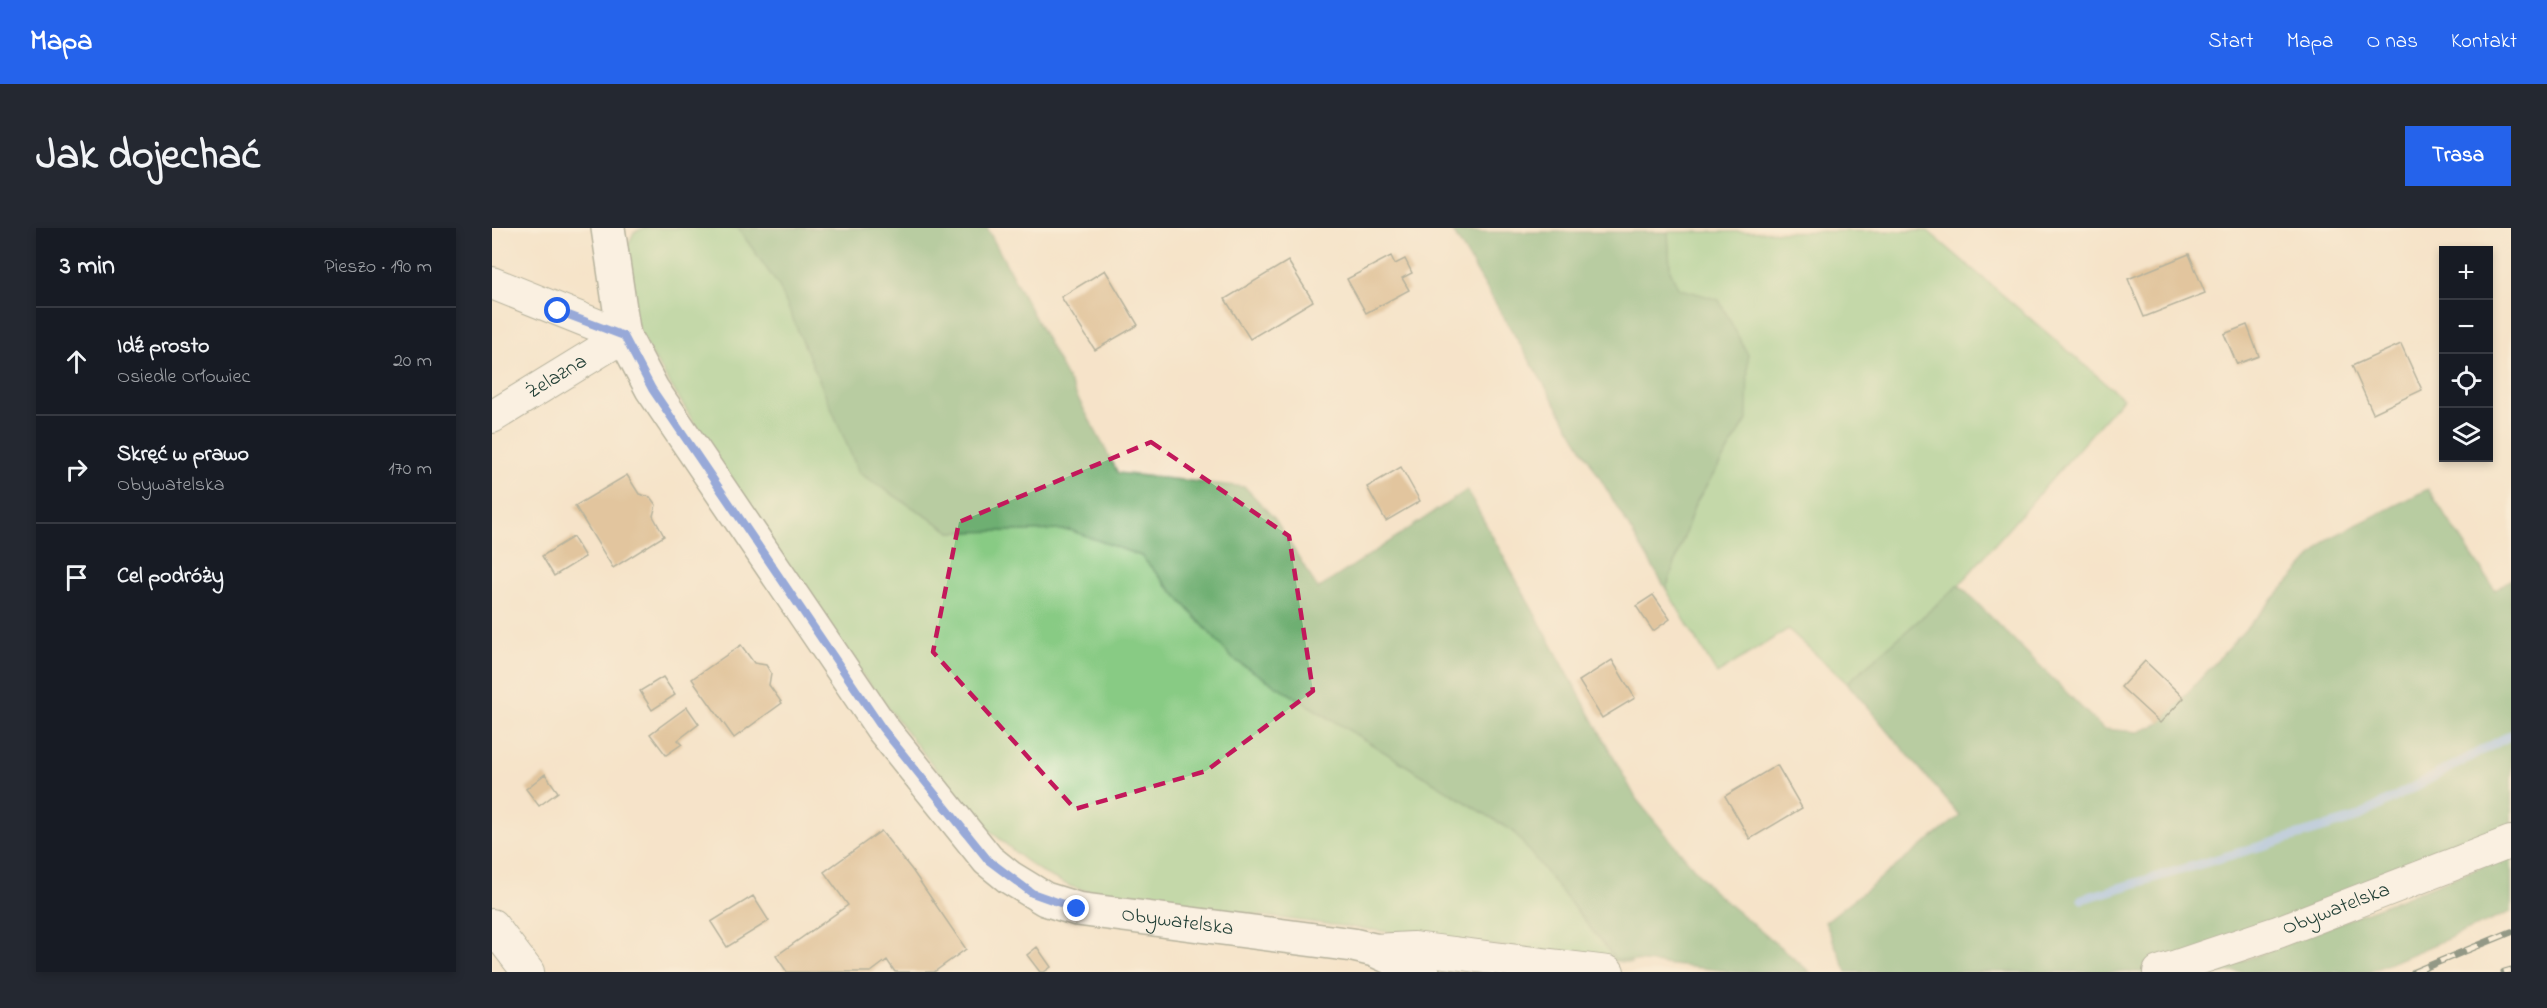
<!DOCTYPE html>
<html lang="pl">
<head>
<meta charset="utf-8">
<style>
	body { margin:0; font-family:"Indie Flower",sans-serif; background:#242831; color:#f1f3f6 }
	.controls { position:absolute; right:18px; top:18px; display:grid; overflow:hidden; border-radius:0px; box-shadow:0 3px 9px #0003 }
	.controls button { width:54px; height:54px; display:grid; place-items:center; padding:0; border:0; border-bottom:2px solid #363941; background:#171b24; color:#f1f3f6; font:30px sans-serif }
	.stop { position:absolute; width:18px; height:18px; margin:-14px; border:4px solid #2563eb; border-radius:50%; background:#fff }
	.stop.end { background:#2563eb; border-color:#fff; box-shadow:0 2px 6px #0008 }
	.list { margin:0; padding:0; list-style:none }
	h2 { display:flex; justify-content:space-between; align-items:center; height:78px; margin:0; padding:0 24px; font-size:26px }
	h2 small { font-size:20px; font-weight:400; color:#9ea1a6 }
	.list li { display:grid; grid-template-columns:39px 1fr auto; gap:18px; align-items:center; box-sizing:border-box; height:108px; padding:0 24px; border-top:2px solid #363941 }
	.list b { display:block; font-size:22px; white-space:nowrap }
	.list p { margin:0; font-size:20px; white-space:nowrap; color:#9ea1a6 }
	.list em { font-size:20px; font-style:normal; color:#9ea1a6 }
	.icon { flex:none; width:33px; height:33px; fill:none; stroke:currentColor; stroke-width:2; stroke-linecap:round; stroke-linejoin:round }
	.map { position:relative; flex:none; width:2019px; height:744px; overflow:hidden; border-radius:0px }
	header { display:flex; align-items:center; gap:36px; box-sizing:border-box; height:84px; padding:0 30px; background:#2563eb; color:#fff }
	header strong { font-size:28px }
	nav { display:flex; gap:33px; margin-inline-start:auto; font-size:21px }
	.intro { display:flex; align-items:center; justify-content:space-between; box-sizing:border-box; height:144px; padding:0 36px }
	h1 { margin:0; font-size:42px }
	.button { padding:15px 27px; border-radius:0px; background:#2563eb; color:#fff; font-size:21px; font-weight:700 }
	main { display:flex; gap:36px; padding:0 36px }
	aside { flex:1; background:#171b24; border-radius:0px; box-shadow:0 3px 9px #0003 }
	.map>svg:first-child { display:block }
</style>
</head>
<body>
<header>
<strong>Mapa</strong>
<nav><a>Start</a><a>Mapa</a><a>O nas</a><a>Kontakt</a></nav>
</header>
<div class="intro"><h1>Jak dojechać</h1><a class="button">Trasa</a></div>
<main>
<aside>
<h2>3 min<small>Pieszo · 190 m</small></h2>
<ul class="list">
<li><svg class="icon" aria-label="ahead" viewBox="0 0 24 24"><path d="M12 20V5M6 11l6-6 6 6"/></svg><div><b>Idź prosto</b><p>Osiedle Orłowiec</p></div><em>20 m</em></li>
<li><svg class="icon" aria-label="right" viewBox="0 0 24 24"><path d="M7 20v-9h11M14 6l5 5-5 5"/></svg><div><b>Skręć w prawo</b><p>Obywatelska</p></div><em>170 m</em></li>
<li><svg class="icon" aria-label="arrive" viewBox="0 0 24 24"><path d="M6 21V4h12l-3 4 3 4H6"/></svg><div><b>Cel podróży</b></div></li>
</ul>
</aside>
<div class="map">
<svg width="2019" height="744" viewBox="0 0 2019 744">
	<rect width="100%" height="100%" fill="#fcf5e5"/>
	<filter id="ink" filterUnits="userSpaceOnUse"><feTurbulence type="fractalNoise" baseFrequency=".0167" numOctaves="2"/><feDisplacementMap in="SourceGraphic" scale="12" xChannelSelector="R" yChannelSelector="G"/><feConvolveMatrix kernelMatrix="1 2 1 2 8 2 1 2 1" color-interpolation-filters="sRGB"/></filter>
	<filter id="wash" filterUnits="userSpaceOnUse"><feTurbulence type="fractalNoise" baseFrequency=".008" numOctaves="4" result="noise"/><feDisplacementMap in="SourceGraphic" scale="24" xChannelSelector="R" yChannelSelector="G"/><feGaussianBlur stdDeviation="1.35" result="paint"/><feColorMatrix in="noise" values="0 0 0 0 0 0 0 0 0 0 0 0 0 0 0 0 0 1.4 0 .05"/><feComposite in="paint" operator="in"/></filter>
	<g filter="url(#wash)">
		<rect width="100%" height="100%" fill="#f5e3c9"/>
		<path fill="#88cb84" stroke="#54845c" stroke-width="1.5" d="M152,0H246L287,58L368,245L459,304L578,302L649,328L741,431L1021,603L1139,735L614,668L580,659L551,645L530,630L479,586L317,379L153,116L143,94L135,29L136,18L142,4Z
			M1436,3L1631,170L1467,357L1355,455L1296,401L1225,446L1174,361L1203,276L1255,192L1227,72L1186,61L1178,42L1176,4Z"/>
		<path fill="#6eaf72" stroke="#467653" stroke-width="1.5" d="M246,0H495L626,245L753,259L783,291L826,361L975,262L1145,572L1221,663L1318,744H1247L1123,731L1021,603L741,431L649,328L578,302L459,304L367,245L287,58Z
			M961,4H1176L1178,42L1186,60L1227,72L1256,127L1255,192L1203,276L1174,361Z
			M1936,261L2003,362L2019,351V614L1667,744H1355L1333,694L1468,588L1355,455L1467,357L1611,501L1647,504L1668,495L1836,311Z
			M2019,627V684L1877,744H1723Z"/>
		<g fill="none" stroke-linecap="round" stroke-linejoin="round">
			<path stroke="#85b7f2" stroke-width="9" d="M1590,671L1864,590L2019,507"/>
		</g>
		<g id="blocks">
			<path fill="#c9a06a" d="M1697,26L1713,65L1652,89L1636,51Z
				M899,28L903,36L913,31L920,45L910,50L917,62L874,85L855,51Z
				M796,33L821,73L758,111L733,71Z
				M613,42L646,97L603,122L569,69Z
				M1755,97L1767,128L1745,136L1732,106Z
				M1909,116L1930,162L1881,185L1860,138Z
				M909,239L928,273L894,293L875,259Z
				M135,247L147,266L158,269L164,277L161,288L172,308L121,340L83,278Z
				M81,309L93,329L62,348L50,328Z
				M1161,367L1178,391L1161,403L1144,378Z
				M249,417L262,435L274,437L279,445L277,457L290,475L242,510L200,451Z
				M1120,432L1143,470L1110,490L1087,453Z
				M1653,433L1692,470L1668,495L1629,459Z
				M171,449L183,467L160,482L148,463Z
				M195,479L207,496L186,512L190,516L174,527L158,506Z
				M1285,537L1310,580L1258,611L1233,568Z
				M53,546L66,564L47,578L34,561Z
				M389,603L420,642L474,721L442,744H403L395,732L379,744H295L284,728L356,677L332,644Z
				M261,668L277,693L235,719L219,694Z
				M545,719L559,739L552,744H548L535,727Z"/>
		</g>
	</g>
	<g filter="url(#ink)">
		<use href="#blocks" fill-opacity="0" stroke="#6a7768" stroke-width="1.5"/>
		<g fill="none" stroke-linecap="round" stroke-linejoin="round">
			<defs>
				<g id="street">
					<path d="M0,55L132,108"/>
					<path id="s1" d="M0,189L132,108"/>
					<path d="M0,697L36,744"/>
					<path d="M882,722L921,720L1116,744"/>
					<path id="s2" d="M1667,744L1786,704L2019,614"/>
				</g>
				<g id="secondary">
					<path id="s3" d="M116,0L132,108L160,161L390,500L496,632L517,649L553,671L585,681L861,717L882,722L931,744"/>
				</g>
			</defs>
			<use href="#street" stroke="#6a7768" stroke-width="34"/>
			<use href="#secondary" stroke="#6a7768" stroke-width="36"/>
			<use href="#street" stroke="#fff" stroke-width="32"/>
			<use href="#secondary" stroke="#fff" stroke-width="33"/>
			<defs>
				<path id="rail" d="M1922,744L2019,704
					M2012,744L2019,742"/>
			</defs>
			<use href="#rail" stroke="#1f3d34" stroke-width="7"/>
			<use href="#rail" stroke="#fcf5e5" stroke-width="4.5" stroke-dasharray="14" stroke-linecap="butt"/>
		</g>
	</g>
	<g fill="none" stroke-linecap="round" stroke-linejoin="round" filter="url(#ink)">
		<path stroke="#2563eb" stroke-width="8" d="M66,83L132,108L160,161L390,500L496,632L540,665L585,681"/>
	</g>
	<path d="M0 0H2019V744H0ZM659,214L797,308L821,463L714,543L583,581L441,424L467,294Z" fill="#f5e3c9" fill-opacity=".55" fill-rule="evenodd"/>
	<path fill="none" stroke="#c2185b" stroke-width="4.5" stroke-dasharray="12 8" stroke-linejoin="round" d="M659,214L797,308L821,463L714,543L583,581L441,424L467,294Z"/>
	<g text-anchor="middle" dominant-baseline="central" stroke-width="4.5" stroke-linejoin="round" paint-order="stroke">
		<g font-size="21" fill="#1f3d34" stroke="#fcf5e5">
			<text stroke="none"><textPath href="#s1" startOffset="76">Żelazna</textPath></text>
			<text stroke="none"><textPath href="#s2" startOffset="188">Obywatelska</textPath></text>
			<text stroke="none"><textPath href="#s3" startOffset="952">Obywatelska</textPath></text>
		</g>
	</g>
</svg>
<div class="controls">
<button>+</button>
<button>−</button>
<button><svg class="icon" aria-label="locate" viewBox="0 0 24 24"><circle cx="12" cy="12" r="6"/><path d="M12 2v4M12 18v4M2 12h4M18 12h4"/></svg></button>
<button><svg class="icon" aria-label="layers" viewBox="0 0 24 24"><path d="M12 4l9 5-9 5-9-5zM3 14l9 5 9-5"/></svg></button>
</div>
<div class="stop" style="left:66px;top:83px"></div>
<div class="stop end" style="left:585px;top:681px"></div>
</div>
</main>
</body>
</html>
